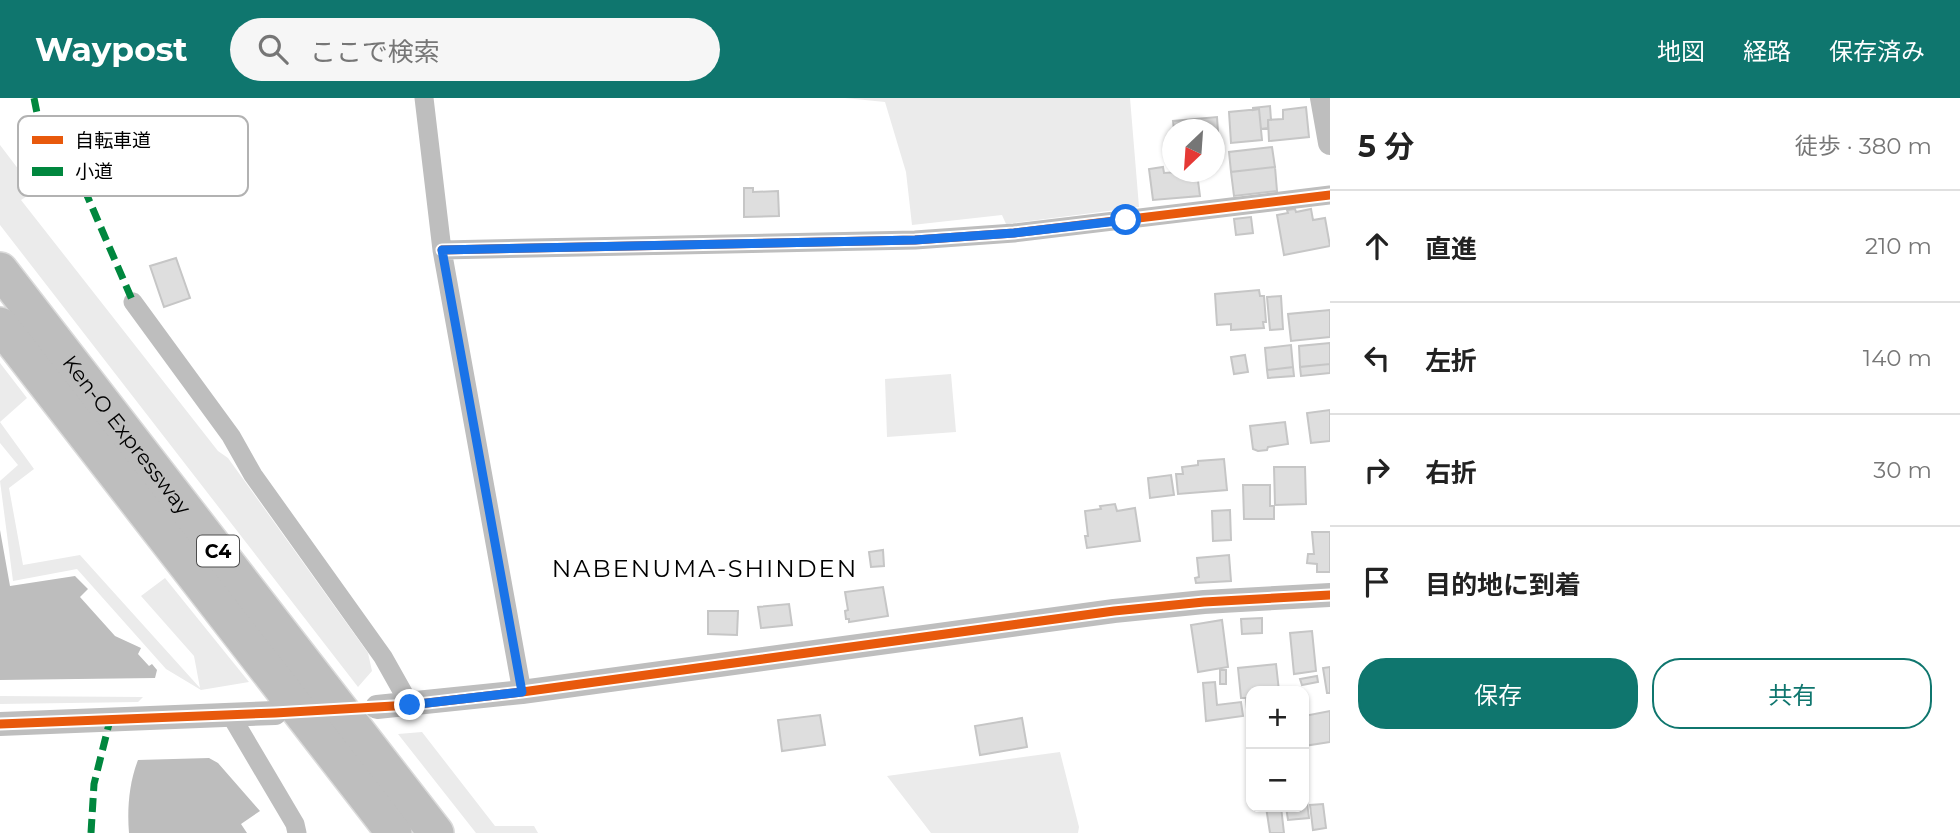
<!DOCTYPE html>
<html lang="ja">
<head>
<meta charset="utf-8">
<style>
	body { margin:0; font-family:Montserrat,"Noto Sans JP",sans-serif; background:#f6f6f6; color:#222 }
	.controls { position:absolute; right:21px; bottom:21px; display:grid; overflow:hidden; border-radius:14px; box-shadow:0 2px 5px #0004 }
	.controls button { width:63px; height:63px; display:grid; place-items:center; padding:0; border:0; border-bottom:2px solid #e0e0e0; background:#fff; color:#222; font:35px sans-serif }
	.compass { position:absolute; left:1162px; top:21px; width:63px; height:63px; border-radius:50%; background:#fff; box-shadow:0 2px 5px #0004; rotate:205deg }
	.stop { position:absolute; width:21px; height:21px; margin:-16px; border:5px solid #1a73e8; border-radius:50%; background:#fff }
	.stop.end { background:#1a73e8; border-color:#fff; box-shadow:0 2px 7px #0008 }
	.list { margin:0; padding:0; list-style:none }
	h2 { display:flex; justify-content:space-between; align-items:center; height:91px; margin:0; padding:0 28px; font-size:30px }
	h2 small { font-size:23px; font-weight:400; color:#767676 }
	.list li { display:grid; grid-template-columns:46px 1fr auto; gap:21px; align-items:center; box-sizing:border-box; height:112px; padding:0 28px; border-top:2px solid #e0e0e0 }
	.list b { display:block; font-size:26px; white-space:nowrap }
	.list em { font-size:23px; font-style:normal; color:#767676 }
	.actions { display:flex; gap:14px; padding:21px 28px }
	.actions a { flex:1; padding:16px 0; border:2px solid #0f766e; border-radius:28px; text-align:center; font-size:24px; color:#0f766e }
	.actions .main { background:#0f766e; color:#fff }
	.icon { flex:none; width:38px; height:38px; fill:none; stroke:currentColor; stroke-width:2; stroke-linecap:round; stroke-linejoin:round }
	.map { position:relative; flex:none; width:1330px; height:735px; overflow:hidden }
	header { display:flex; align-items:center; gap:42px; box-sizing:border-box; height:98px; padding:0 35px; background:#0f766e; color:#fff }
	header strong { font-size:33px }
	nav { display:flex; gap:38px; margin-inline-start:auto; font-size:24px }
	.search { width:490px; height:63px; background:#f6f6f6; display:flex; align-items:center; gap:18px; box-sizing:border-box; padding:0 24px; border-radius:38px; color:#767676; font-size:26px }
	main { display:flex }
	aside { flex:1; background:#fff }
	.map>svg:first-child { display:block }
</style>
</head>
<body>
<header>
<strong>Waypost</strong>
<div class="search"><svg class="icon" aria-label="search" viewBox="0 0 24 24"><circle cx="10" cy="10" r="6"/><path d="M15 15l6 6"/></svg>ここで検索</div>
<nav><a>地図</a><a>経路</a><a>保存済み</a></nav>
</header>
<main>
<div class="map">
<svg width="1330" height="735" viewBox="0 0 1330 735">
	<rect width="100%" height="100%" fill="#fff"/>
	<path fill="#ebebeb" d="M845,0H1130L1139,109L1006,126L1002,117L912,127L906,74L885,4Z
		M0,47L35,93L21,102L218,353L228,360L368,555L372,573L358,589L0,127Z
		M0,265L27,300L0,324L34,371L9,390L23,467L80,457L200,590L194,558L141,498L165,480L249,584L201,592L166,571L77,471L13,483L0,383L18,367L0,345Z
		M951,276L956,334L887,339L885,281Z
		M0,598L143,599L138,604L0,606Z
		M422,634L495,728H534L538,735H476L398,636Z
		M1060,654L1079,729L1078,735H931L887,678Z"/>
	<path fill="#bdbdbd" d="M0,432L10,488L75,478L88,491L80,499L115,538L141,550L138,556L149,568L152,566L157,572L155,580L0,582Z
		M209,660L218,665L260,713L241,726L247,735H129C127,711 129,685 138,662Z"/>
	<path fill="#dedede" stroke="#c6c6c6" stroke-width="2" d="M1270,8L1271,22H1268V30L1261,31L1259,11L1253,12V10Z
		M1306,9L1309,39L1269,43L1268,22L1283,21V12Z
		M1259,11L1262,42L1231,45L1229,14Z
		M1217,19L1219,49H1214V32H1174L1173,23Z
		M1272,49L1275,69L1231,74L1229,54Z
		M1163,69L1164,75L1179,74L1181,76L1197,75L1200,98L1153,102L1149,71Z
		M1275,69L1277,93L1234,98L1231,74Z
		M744,90H753V94L778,93L779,118L744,119Z
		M1295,111L1296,114L1311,111L1313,122L1325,120L1330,148L1284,157L1277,117L1288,115L1287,112Z
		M1251,119L1253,135L1236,137L1234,121Z
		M176,160L190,200L164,209L150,168Z
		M1259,192L1260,198H1264L1266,224H1263L1264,230L1231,232V226L1217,227L1215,196Z
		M1281,198L1283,231L1270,232L1267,199Z
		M1330,212V239L1291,243L1288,216Z
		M1330,245V266L1300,269L1299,248Z
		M1291,247L1293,269L1267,272L1265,250Z
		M1245,257L1248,274L1234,276L1231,259Z
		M1330,266V275L1301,278L1300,269Z
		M1293,269L1294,278L1268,280L1267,272Z
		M1330,312V343L1311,345L1307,315Z
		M1285,324L1288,346L1268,349L1267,352L1258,353L1253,351L1250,328Z
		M1224,361L1227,392L1178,396L1176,376H1183L1182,369L1198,367V363Z
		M1274,369H1305L1306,406L1275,407Z
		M1171,377L1174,397L1150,400L1148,380Z
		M1243,387H1270V408H1274V421H1244Z
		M1115,406L1117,413L1135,410L1140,443L1087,450L1085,438H1088L1085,413L1101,411L1100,408Z
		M1230,412L1231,442L1213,443L1212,413Z
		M1312,434H1330V474H1317V466L1307,465L1308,456H1314Z
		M883,452L884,468L871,469L869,454Z
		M1229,457L1231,483L1196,485L1195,480L1199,479L1197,460Z
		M883,489L888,518L849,524V521H846L845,513L848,512L845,494Z
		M789,506L792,527L761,530L758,509Z
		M708,513H738L737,537L708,536Z
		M1262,520V535L1242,536L1241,521Z
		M1222,522L1228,569L1198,574L1191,527Z
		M1312,533L1316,573L1294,576L1290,535Z
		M1276,566L1279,593H1251V611H1247L1246,600H1241L1238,570Z
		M1330,569V595H1327L1323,570Z
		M1220,572H1226V586H1220Z
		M1317,578L1318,584L1302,587L1300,581Z
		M1215,584L1217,607L1241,604L1243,618L1206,623L1203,585Z
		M1330,613V644L1304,648V618Z
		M820,617L825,647L782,653L778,622Z
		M1022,620L1027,649L980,657L975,628Z
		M1307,704L1309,720L1288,722L1286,709H1304V705Z
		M1323,706L1326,730L1313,732L1310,707Z
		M1266,709H1281L1284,735H1270Z"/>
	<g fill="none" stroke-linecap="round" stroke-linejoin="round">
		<defs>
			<g id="motorway">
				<path id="s1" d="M0,172L436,735"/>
				<path d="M0,227L394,735"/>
			</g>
		</defs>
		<use href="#motorway" stroke="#dbdbdb" stroke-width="38"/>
		<path stroke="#bebebe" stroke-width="19" d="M424,0L442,152L522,594
			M442,152L915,142L1014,135L1330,97
			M133,204L231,338L253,377L383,559L410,607
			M230,616L295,726L297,735"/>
		<path stroke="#bebebe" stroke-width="24" d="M1322,0L1330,45
			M377,609L522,594L1114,513L1204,504L1330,497
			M0,626L275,615"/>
		<use href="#motorway" stroke="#bebebe" stroke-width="35"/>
		<path stroke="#00873e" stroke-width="7" stroke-dasharray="14 7" stroke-linecap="butt" d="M34,0L38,20L86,95L133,204
			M91,735L94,686L110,622"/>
		<defs>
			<path id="cycleway" d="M442,152L915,142L1014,135L1330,97
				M0,626L275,615L410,607L522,594L1114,513L1204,504L1330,497"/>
		</defs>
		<use href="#cycleway" stroke="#fff" stroke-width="13"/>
		<use href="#cycleway" stroke="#e8590c" stroke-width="9"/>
	</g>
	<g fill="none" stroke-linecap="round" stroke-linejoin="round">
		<path stroke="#1a73e8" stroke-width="9" d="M410,607L522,594L442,152L915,142L1014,135L1126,122"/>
	</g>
	<g text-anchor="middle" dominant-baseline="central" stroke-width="5" stroke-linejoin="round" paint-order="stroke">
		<rect fill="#fff" stroke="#4c4c4c" stroke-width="2" x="197" y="437.5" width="42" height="31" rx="5"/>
		<g font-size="19" font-weight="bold" fill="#000">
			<text x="218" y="453">C4</text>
		</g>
		<g font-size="21" fill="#000" stroke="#fff">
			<text stroke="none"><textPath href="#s1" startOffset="208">Ken-O Expressway</textPath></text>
		</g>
		<g font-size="24" letter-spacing="2" fill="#000" stroke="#fff">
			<text x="705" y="470">NABENUMA-SHINDEN</text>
		</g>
	</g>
	<rect x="18" y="18" width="230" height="80" rx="10" fill="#fff" stroke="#b2b2b2" stroke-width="2"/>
	<rect x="32" y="38" width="31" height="8" fill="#e8590c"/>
	<rect x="32" y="69" width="31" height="9" fill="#00873e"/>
	<g font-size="19" fill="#000">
		<text x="75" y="49">自転車道</text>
		<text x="75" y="80">小道</text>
	</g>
</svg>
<div class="controls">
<button>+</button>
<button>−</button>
</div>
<svg class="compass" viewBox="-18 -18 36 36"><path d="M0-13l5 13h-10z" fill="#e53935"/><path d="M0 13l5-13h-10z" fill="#767676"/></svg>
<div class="stop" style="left:1126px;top:122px"></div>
<div class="stop end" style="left:410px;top:607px"></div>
</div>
<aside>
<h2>5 分<small>徒歩 · 380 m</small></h2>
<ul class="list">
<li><svg class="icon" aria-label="ahead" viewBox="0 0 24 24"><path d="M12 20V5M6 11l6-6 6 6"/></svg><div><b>直進</b></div><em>210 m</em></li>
<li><svg class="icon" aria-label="left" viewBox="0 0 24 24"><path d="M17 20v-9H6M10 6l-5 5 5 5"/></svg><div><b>左折</b></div><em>140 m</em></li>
<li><svg class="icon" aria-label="right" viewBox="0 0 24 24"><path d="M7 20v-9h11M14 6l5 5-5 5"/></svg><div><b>右折</b></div><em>30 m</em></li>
<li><svg class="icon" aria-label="arrive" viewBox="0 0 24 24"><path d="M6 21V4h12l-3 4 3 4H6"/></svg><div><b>目的地に到着</b></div></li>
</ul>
<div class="actions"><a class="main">保存</a><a>共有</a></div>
</aside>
</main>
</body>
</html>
